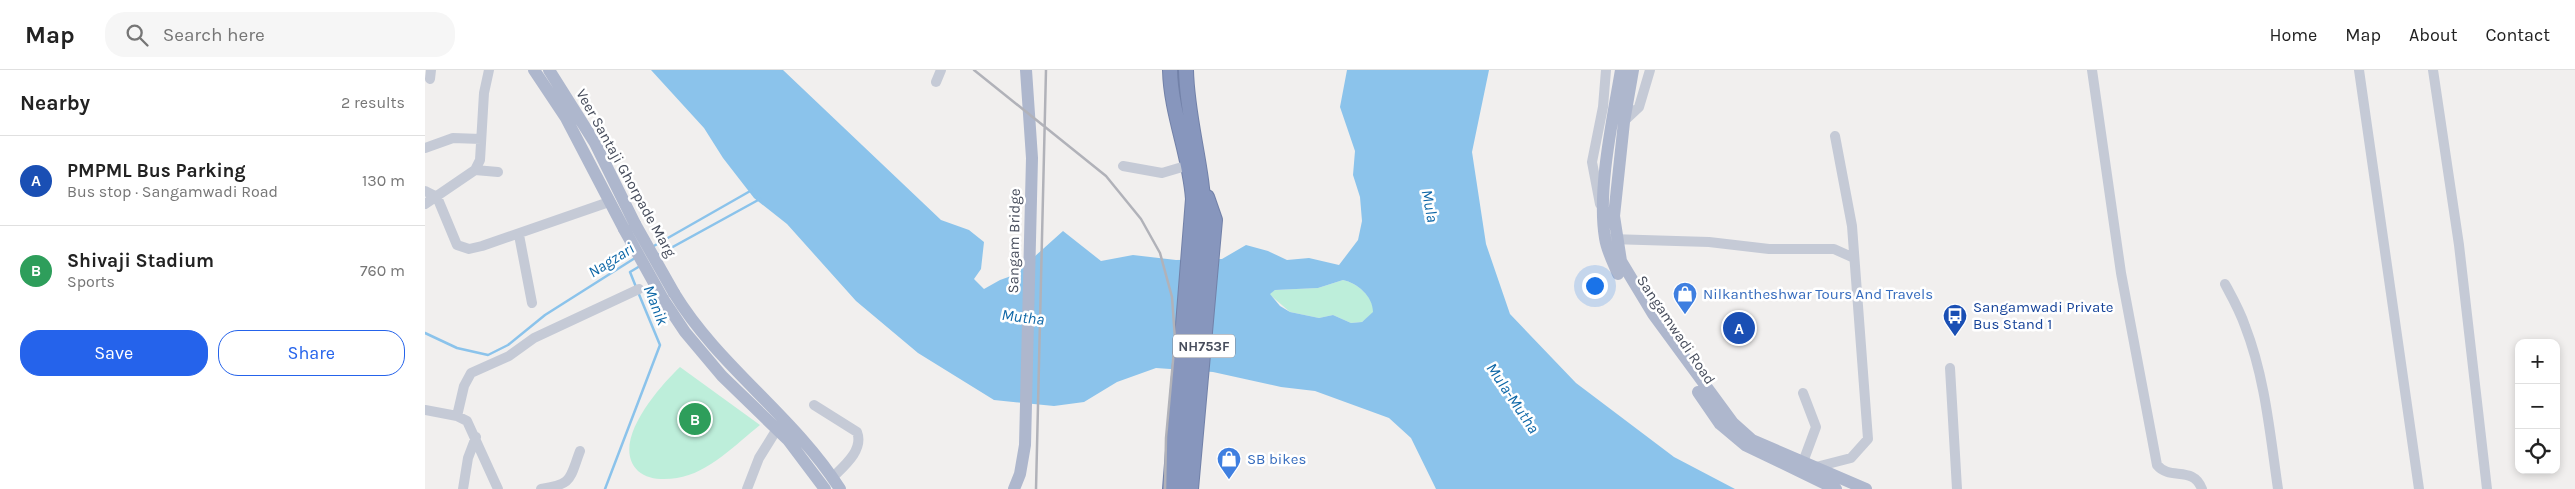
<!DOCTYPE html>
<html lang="en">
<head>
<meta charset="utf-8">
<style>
	body { margin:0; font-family:Karla,sans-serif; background:#f6f6f6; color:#222 }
	.controls { position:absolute; right:15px; bottom:15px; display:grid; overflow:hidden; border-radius:10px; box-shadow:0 2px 8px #0003 }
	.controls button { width:45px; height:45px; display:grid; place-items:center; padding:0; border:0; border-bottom:1px solid #e0e0e0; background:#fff; color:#222; font:25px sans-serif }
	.you { position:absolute; left:1169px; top:215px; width:18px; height:18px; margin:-12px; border:4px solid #fff; border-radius:50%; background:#1a73e8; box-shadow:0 0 0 8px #1a73e833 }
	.badge { display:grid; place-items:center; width:32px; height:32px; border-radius:50%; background:#2563eb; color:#fff; font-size:16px; font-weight:700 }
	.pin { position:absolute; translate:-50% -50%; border:2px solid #fff; box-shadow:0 1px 5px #0006 }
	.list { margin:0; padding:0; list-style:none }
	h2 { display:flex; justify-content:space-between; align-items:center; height:65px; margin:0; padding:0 20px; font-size:21px }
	h2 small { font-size:16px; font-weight:400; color:#767676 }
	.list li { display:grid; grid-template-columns:32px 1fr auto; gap:15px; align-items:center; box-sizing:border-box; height:90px; padding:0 20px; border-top:1px solid #e0e0e0 }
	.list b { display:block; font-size:19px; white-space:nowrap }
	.list p { margin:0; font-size:16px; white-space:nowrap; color:#767676 }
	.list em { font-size:16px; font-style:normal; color:#767676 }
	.actions { display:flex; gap:10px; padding:15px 20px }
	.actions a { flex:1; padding:11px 0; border:1px solid #2563eb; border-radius:20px; text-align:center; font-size:18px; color:#2563eb }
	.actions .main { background:#2563eb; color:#fff }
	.icon { flex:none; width:28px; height:28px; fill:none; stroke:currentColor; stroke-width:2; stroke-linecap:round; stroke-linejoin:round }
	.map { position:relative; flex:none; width:2150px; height:419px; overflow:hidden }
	header { display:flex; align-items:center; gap:30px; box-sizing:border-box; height:70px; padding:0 25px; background:#fff; border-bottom:1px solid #e0e0e0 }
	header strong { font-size:24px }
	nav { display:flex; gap:28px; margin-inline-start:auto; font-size:18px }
	.search { width:350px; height:45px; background:#f6f6f6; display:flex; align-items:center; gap:12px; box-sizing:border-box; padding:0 18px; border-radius:20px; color:#767676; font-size:19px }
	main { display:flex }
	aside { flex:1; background:#fff }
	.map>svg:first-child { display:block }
</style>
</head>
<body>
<header>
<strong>Map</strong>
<div class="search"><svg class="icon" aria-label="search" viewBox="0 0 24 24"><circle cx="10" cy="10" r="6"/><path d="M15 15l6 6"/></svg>Search here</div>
<nav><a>Home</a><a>Map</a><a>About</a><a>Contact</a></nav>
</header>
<main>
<aside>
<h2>Nearby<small>2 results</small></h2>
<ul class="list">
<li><span class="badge" style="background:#1a4fb4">A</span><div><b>PMPML Bus Parking</b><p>Bus stop · Sangamwadi Road</p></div><em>130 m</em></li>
<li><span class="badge" style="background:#2e9e5b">B</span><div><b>Shivaji Stadium</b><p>Sports</p></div><em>760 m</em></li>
</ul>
<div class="actions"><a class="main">Save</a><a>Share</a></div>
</aside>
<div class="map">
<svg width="2150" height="419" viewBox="0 0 2150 419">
	<rect width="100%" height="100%" fill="#f1efee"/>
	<path fill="#bdeeda" d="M918,210C932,213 948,226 949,242L937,252L926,253L908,245L894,248L865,242L844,224L850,220L893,218Z
		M255,297L335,355C311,374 284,403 252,408C239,410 223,410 213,401C184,373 235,316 255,297Z"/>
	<path fill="#8bc3eb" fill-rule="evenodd" d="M226,0H358L516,150L544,160L559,172L556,199L549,209L559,219L575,210L589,205L638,161L676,191L708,185L751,190L797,189L821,175L843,181L862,190L884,188L914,195L933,170L937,151L935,127L928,105L930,81L915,37L922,0H1064L1047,82L1061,174L1085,244L1151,313L1249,387L1310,419H1011L986,368L964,348L890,321L856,317L788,302L731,298L692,312L659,332L629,336L569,330L493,283L431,231L362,154L329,128L298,88L279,58ZM918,210C932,213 948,226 948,242L937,252L926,253L908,245L894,248L865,242L855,236L845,224L850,220L893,218Z"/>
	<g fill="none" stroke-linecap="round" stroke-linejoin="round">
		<path stroke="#8bc3eb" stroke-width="2.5" d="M227,177L327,120
			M233,185L335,129
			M211,217L205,202L215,196
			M0,263L32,278L63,285L83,275L120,245L210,188
			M180,419L235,275L213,222"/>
		<defs>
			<path id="highway" d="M745,419L768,129C765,85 746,44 745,0
				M757,419V401L779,150C779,99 762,51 761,0
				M766,419L790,150L782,127"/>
		</defs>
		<use href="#highway" stroke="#7281a8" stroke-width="16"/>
		<path stroke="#c5cad6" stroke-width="10" d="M1667,0L1696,203L1732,395C1745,411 1768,395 1777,419
			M1934,0L1994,419
			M2008,0L2034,175L2062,419
			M5,9L6,0
			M511,12L516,0
			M1199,51L1214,37L1225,0
			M0,78L28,68L56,69
			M698,96L737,103L764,95
			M50,100L73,102
			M0,121L12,127L32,175L44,179L57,176L184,132
			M0,134L50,100L55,90L59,23L64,0
			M1175,134L1167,92L1178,37L1181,0
			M94,165L107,233
			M1185,169L1284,172L1344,179H1409L1429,188
			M1800,214C1807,227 1815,241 1820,256C1840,307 1845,364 1853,419
			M1525,298L1532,419
			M389,335L432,362C439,380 419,396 407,408
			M0,340L32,346L42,351L73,419
			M32,346L39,316L46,303L84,286L109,268L214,219
			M1378,392L1391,357L1378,323
			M1391,397L1426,388L1443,369L1427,156L1410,66
			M38,419L43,388L51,367
			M116,419C148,414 144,410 155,381
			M322,419L334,388L352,359"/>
		<path stroke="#aeb7cd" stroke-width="12" d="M109,0L141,48L199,159
			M124,0L170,73L210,154
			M1208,0L1199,52L1189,146L1196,191L1228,244L1308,353L1327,370L1441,419
			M1193,204C1188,192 1182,181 1180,168C1172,120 1188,48 1196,0
			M249,223C294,297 368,345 415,419
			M238,229L260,262L297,306L363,370L400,419
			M1273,322L1295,354L1320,375L1411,419
			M589,419L595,404L600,375L607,88L601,0"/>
		<use href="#highway" stroke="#8796bd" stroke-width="14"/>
		<path stroke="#b1b2b9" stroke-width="2.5" d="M549,0L681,106L716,149L735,183L747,227L750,269L741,368L740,419
			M611,419L621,0"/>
		<path stroke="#aeb7cd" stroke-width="12" d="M210,154L249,223
			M199,159L238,229"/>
	</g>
	<defs>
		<symbol id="shop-pin" viewBox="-11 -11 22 30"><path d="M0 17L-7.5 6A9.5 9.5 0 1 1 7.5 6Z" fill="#3f7fe0" stroke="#fff"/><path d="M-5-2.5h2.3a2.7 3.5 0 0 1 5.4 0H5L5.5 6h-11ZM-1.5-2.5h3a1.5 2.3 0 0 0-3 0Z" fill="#fff"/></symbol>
		<symbol id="bus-pin" viewBox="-11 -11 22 30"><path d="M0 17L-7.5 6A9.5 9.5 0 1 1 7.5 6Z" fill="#1a4fb4" stroke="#fff"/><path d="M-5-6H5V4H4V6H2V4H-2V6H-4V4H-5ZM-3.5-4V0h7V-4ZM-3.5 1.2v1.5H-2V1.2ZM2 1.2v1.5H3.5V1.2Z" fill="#fff"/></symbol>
	</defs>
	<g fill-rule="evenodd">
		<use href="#shop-pin" x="1246" y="210" width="28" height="38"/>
		<use href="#bus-pin" x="1516" y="232" width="28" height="38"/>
		<use href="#shop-pin" x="790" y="375" width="28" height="38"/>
	</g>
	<g text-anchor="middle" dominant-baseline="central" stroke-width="5" stroke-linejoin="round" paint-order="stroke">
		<rect fill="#fff" stroke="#7e828d" stroke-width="1" x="748" y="264.5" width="62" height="23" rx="4"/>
		<g font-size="14" font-weight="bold" fill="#474d5c">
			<text x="779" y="276">NH753F</text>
		</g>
		<g font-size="15" fill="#474d5c" stroke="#fff">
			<text transform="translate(201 103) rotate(61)">Veer Santaji Ghorpade Marg</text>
			<text transform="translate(589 171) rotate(-89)">Sangam Bridge</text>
			<text transform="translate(1251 260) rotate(56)">Sangamwadi Road</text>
		</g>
		<g font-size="15" fill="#366cbe" stroke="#fff" text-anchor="start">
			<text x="1278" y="224">Nilkantheshwar Tours And Travels</text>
			<text x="822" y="389">SB bikes</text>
		</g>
		<g font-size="15" fill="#164399" stroke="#fff" text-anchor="start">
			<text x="1548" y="237">Sangamwadi Private<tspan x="1548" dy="17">Bus Stand 1</tspan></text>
		</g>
		<g font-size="16" font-style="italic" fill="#0e67a7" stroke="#fff">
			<text transform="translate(1005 136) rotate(79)">Mula</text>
			<text transform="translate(186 190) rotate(-32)">Nagzari</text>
			<text transform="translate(231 235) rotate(68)">Manik</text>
			<text transform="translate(598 247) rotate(7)">Mutha</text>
			<text transform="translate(1088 328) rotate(56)">Mula-Mutha</text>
		</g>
	</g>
</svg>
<div class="controls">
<button>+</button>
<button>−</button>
<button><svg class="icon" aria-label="locate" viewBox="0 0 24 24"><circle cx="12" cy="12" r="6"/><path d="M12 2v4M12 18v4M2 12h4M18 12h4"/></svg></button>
</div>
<div class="you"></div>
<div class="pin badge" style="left:1314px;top:258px;background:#1a4fb4">A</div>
<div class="pin badge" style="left:270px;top:349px;background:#2e9e5b">B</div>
</div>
</main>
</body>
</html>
